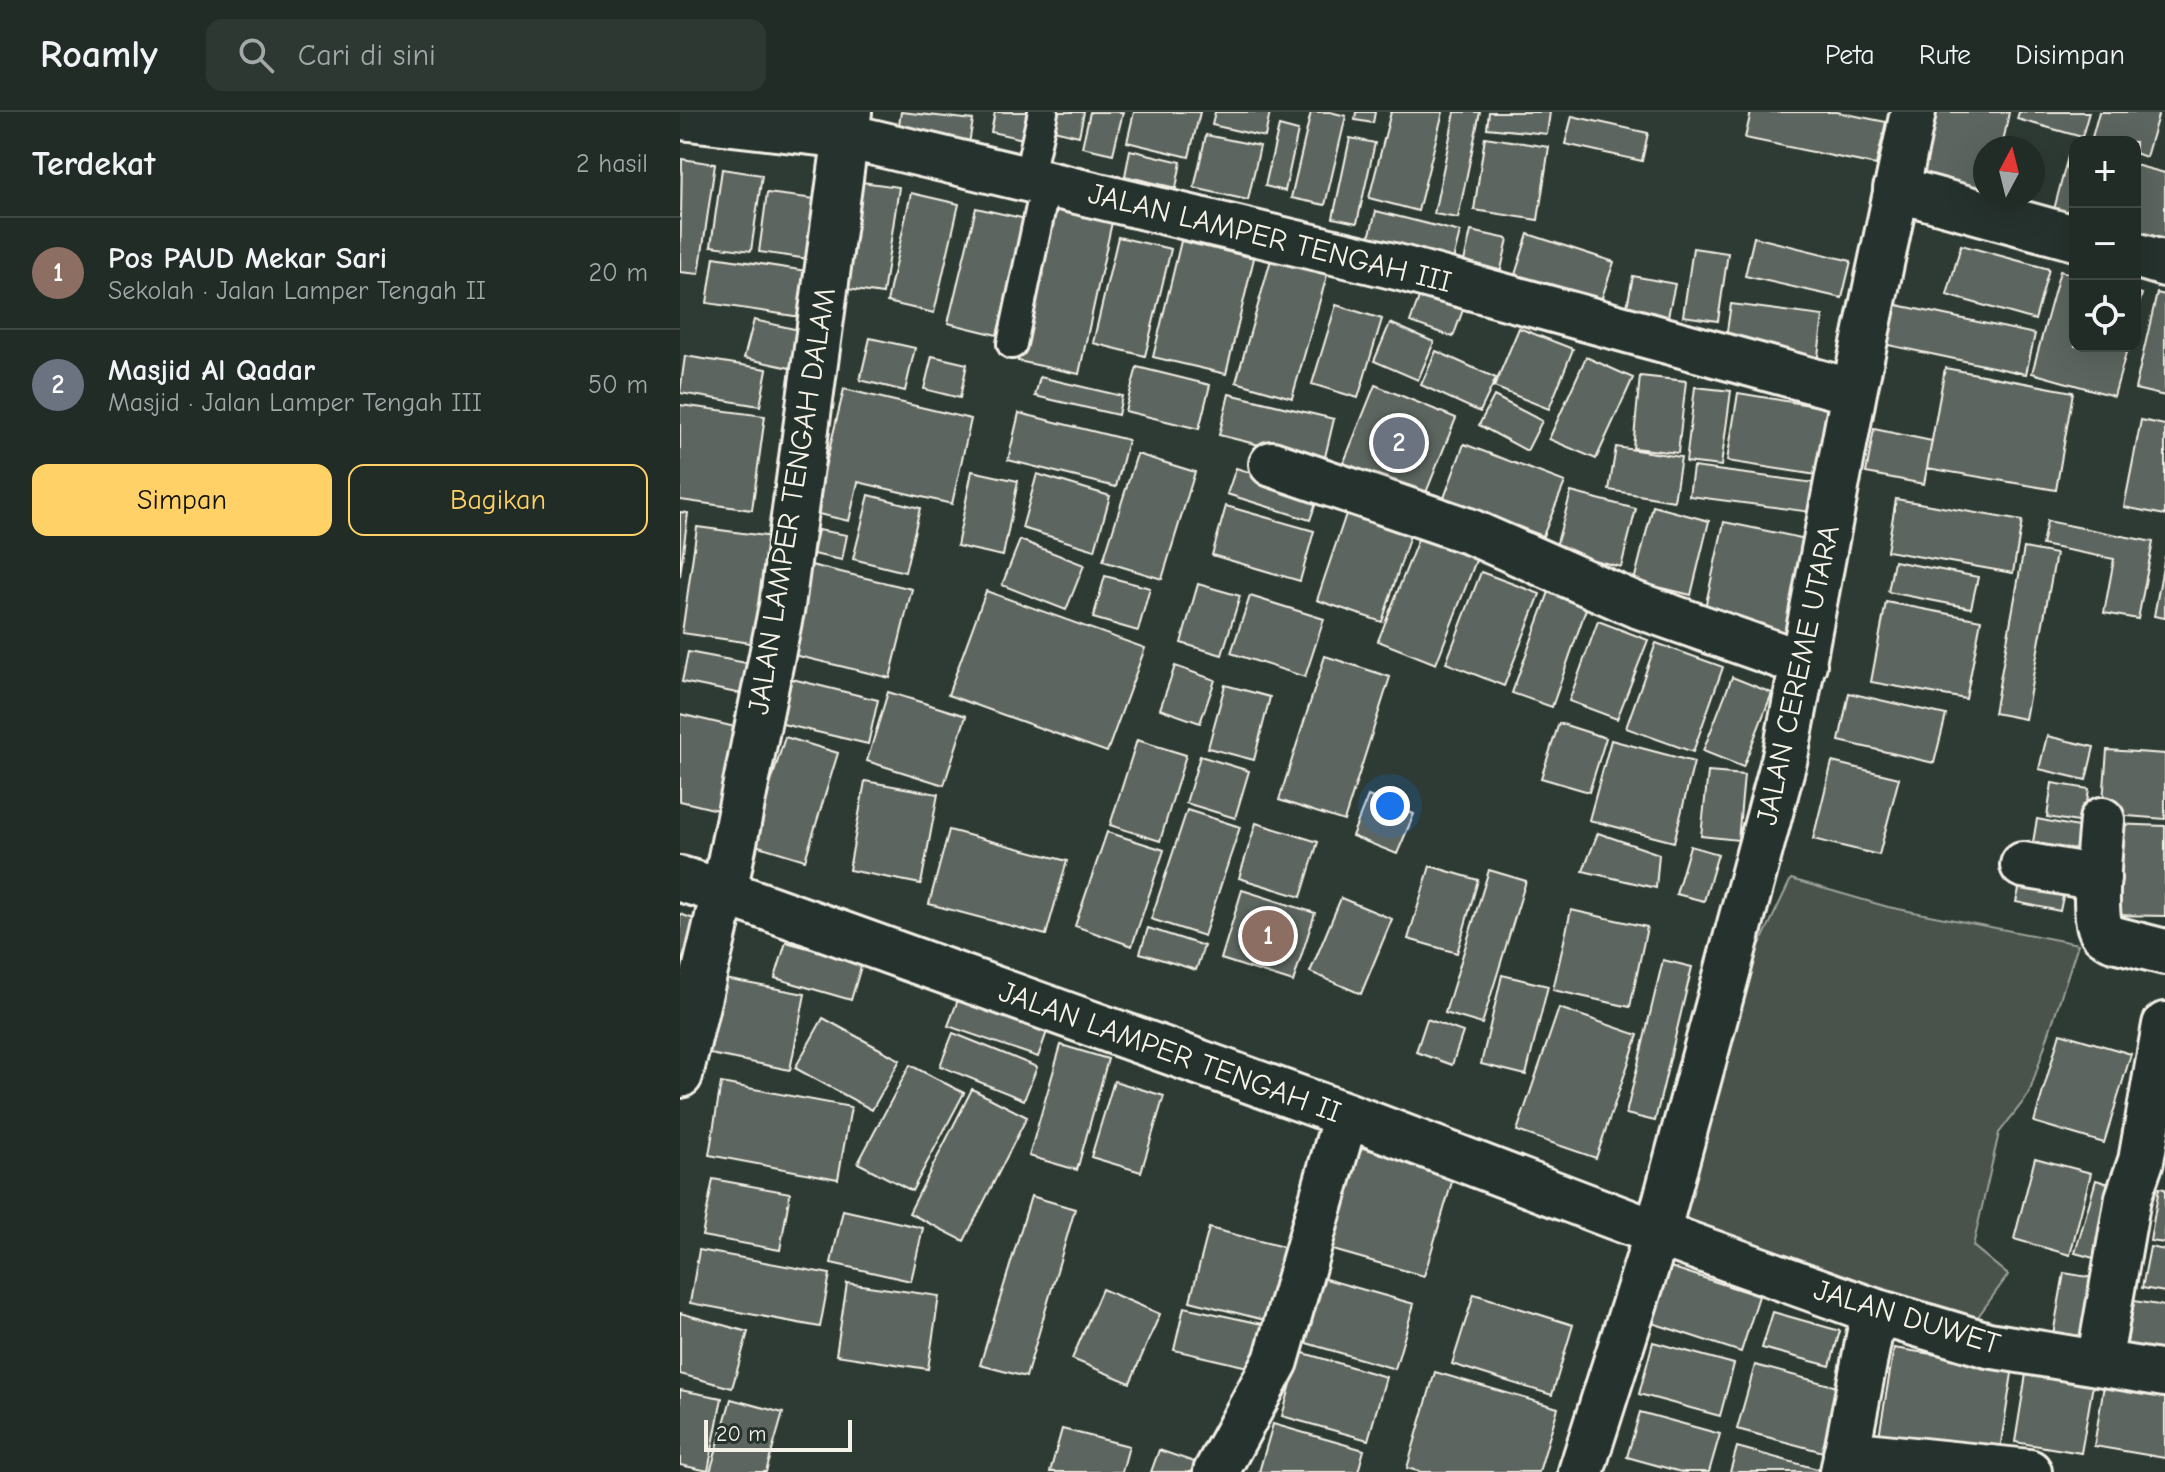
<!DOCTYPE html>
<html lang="id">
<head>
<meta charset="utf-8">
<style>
	body { margin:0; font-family:"Comic Neue",sans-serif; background:#2e3833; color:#f1f3f6 }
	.controls { position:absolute; right:24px; top:24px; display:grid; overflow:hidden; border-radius:16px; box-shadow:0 8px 32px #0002 }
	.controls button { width:72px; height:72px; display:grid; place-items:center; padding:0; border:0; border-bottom:2px solid #3f4844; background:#222c27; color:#f1f3f6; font:40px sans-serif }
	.compass { position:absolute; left:1293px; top:24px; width:72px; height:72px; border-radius:50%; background:#222c27; box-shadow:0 8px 32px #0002; rotate:7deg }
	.scale { position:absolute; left:24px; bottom:20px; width:148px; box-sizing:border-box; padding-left:8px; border:4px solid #f4f1e8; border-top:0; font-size:22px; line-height:28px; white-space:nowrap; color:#f4f1e8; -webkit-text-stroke:6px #26332d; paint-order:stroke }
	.you { position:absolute; left:710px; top:694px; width:28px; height:28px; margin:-20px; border:6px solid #fff; border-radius:50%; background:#1a73e8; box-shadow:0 0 0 12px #1a73e833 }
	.badge { display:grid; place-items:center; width:52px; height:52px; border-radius:50%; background:#ffd166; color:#fff; font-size:26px; font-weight:700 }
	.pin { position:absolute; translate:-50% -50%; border:4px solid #fff; box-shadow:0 2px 8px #0006 }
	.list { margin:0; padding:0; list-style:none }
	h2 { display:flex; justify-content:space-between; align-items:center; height:104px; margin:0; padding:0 32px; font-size:34px }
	h2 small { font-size:26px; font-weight:400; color:#a2a7a7 }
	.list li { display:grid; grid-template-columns:52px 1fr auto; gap:24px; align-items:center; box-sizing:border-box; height:112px; padding:0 32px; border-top:2px solid #3f4844 }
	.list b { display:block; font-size:30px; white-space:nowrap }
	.list p { margin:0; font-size:26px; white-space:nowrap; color:#a2a7a7 }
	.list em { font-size:26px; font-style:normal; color:#a2a7a7 }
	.actions { display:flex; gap:16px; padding:24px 32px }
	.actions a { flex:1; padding:18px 0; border:2px solid #ffd166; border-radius:16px; text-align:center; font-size:28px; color:#ffd166 }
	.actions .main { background:#ffd166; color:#111 }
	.icon { flex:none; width:44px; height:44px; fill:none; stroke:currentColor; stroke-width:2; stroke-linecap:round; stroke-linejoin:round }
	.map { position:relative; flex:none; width:1485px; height:1360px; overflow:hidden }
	header { display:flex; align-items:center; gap:48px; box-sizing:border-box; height:112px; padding:0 40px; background:#222c27; border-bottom:2px solid #3f4844 }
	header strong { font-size:38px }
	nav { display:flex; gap:44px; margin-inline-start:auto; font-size:28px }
	.search { width:560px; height:72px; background:#2e3833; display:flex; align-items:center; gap:20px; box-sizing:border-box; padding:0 28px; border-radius:16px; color:#a2a7a7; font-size:30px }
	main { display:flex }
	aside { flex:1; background:#222c27 }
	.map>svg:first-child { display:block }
</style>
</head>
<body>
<header>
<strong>Roamly</strong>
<div class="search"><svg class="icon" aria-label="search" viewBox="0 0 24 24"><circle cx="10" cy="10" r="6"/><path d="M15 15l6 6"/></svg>Cari di sini</div>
<nav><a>Peta</a><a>Rute</a><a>Disimpan</a></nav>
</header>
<main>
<aside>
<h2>Terdekat<small>2 hasil</small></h2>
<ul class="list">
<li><span class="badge" style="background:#8d6e63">1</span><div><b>Pos PAUD Mekar Sari</b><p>Sekolah · Jalan Lamper Tengah II</p></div><em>20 m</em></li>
<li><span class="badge" style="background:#6b7280">2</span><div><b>Masjid Al Qadar</b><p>Masjid · Jalan Lamper Tengah III</p></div><em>50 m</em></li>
</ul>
<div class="actions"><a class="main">Simpan</a><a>Bagikan</a></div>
</aside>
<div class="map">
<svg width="1485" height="1360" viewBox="0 0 1485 1360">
	<rect width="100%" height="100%" fill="#2e3b34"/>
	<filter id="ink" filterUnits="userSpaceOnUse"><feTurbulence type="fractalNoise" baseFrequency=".0125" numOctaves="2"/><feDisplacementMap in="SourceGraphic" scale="16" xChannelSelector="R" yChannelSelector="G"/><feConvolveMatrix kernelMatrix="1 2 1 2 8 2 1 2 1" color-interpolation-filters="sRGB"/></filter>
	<g filter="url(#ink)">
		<path fill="#48524c" stroke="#9ea29a" stroke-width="2" d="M1111,767L1208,795L1398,832L1349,982L1319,1021L1293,1134L1328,1163L1292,1213L1251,1193L1139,1159L993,1102L1069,855Z"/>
		<path fill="#5c655e" stroke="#f4f1e8" stroke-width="2" d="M221,0L293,8L287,44L216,32Z
			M315,0H354L348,28L311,20Z
			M369,0H404L399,24L365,16Z
			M410,0H443L433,42L402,35Z
			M454,0H520L509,45L447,30Z
			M535,0H590L585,25L532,13Z
			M631,0H650L666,4L645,93L611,86Z
			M676,0H695L693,11L675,8Z
			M711,0H763L738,99L689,86Z
			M775,0H800L778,106L754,102Z
			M809,0H870L867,22L807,16Z
			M1071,0H1157L1206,10L1196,53L1065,26Z
			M1248,0H1329L1322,36H1305V83L1235,68Z
			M1339,0H1409L1402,25L1337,7Z
			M1419,0H1479L1466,45L1455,41V30L1411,29Z
			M892,4L968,21L962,49L885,32Z
			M599,14L618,19L605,79L585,74Z
			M526,23L580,34L568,88L514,76Z
			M805,25L869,35L858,108L794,98Z
			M670,26L695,31L677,111L653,106Z
			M1390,37L1395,38V111L1372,105Z
			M450,38L501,50L496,76L445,64Z
			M2,47L35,52L19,162L0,160Z
			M1455,53L1485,61V134L1455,126Z
			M42,57L82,63L71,139L31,134Z
			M182,70L219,75L203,182L167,177Z
			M87,81L144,88L136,148L79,140Z
			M231,81L279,92L254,201L207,190Z
			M296,96L346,107L317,223L268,211Z
			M370,97L432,110L399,262L338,249Z
			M696,99L780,120L773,148L689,126Z
			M791,119L828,127L819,166L782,158Z
			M848,122L934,150L918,197L833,169Z
			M438,125L491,137L465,244L413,231Z
			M1074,125L1171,149L1162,186L1065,164Z
			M501,129L574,146L546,262L473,245Z
			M1281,133L1369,157L1355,208L1267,183Z
			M1013,136L1048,141L1038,209L1003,204Z
			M594,137L650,153L612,286L556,270Z
			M34,145L127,159L121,205L27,191Z
			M1380,159L1395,163V234H1448L1434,284L1352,261Z
			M953,164L995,172L985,218L944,210Z
			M741,180L784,195L773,225L730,210Z
			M1455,180L1462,182L1455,207Z
			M1477,181L1485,183V284L1455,277Z
			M1203,190L1355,222L1346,262L1194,230Z
			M1051,192L1143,204L1137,252L1044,239Z
			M656,193L702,207L678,286L632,272Z
			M74,208L128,220L119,258L64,246Z
			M710,211L754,230L738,268L694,249Z
			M839,216L893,237L869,297L814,275Z
			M190,226L235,236L225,279L180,268Z
			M756,239L816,266L800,300L741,273Z
			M5,244L87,257L80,294L0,281Z
			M252,244L287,252L280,286L244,277Z
			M906,245L953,266L916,347L869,327Z
			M457,255L530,273L519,317L445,299Z
			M1265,256L1393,280L1376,378L1247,356Z
			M960,264L1006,269L998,341L953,336Z
			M360,265L442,284L438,303L355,284Z
			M695,273L776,306L743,388L662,355Z
			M1015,275L1051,279L1041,354L1006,350Z
			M164,277L291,307L272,392L178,370L169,409L134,401Z
			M1058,281L1153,297L1143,364L1047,349Z
			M549,282L654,307L644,349L539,323Z
			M814,284L862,309L847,339L799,313Z
			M0,293L85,304L72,398L0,388Z
			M339,301L448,328L436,375L328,348Z
			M1461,308L1485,313V403L1444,395Z
			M1194,317L1252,329L1244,372L1186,361Z
			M784,332L885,370L863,424L764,386Z
			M936,335L1001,345L994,389L929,378Z
			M457,342L515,360L482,467L423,449Z
			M1013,355L1135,371L1131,400L1009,384Z
			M556,356L639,382L630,408L547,382Z
			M292,359L338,369L323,444L277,434Z
			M357,362L430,384L415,438L342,416Z
			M891,380L956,397L941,455L875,438Z
			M189,383L240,396L225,460L173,447Z
			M1216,387L1342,409L1333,461L1207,439Z
			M546,394L634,419L620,469L532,443Z
			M973,394L1029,409L1011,483L954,469Z
			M668,396L732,417L702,510L637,488Z
			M0,400L8,401L0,464Z
			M1367,409L1473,430L1458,507L1424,501L1434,447L1362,433Z
			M1044,410L1126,427L1105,523L1023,505Z
			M17,415L93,425L78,532L2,521Z
			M138,418L167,423L162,448L133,442Z
			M741,420L798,443L756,552L698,529Z
			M340,428L404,453L386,498L322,473Z
			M1344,436L1376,442L1345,607L1314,601Z
			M1485,444V506L1474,504Z
			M1214,449L1298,465L1291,496L1208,480Z
			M131,453L232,477L210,566L110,542Z
			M801,460L860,482L824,574L766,551Z
			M425,464L470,476L458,519L413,506Z
			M518,472L560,484L542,543L501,531Z
			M870,477L908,491L872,595L832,581Z
			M306,479L465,536L427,640L268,583Z
			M570,484L644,507L625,565L551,541Z
			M1206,490L1301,508L1286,587L1191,570Z
			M918,509L968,528L937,607L889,589Z
			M976,531L1043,555L1013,640L946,616Z
			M8,540L77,553L72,584L2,570Z
			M645,544L710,565L664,709L599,688Z
			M495,554L535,568L520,611L480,597Z
			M104,565L198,588L188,632L94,610Z
			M1052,565L1092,581L1063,655L1023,639Z
			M545,573L590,585L574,648L528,636Z
			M208,580L286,604L264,673L187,649Z
			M1169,581L1266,603L1254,651L1159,629Z
			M0,602L68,618L50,701L0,689Z
			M879,611L926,626L909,680L861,666Z
			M1367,624L1414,635L1406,668L1359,657Z
			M105,625L158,641L125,748L72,732Z
			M457,628L506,643L480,729L430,713Z
			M931,628L1014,650L994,730L909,708Z
			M1427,638L1485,642V707L1422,702Z
			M520,644L569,659L555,706L506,691Z
			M1152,650L1219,666L1199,743L1133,727Z
			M1028,660L1064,663L1058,728L1021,724Z
			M185,669L258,682L241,772L169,758Z
			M1372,671L1409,677L1404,711L1367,705Z
			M688,684L734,702L717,742L672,724Z
			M507,698L560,715L524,824L471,807Z
			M1357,707L1408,717L1401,752L1351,742Z
			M576,711L638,730L621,785L559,766Z
			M1432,712L1485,714V804L1430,803Z
			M269,718L387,749L366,823L249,792Z
			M427,720L484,738L452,834L395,814Z
			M918,721L979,742L976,776L903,759Z
			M1010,734L1038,742L1024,789L996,782Z
			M750,754L798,768L777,841L728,827Z
			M809,758L846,769L802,912L765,901Z
			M1343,760L1386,770L1380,799L1336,790Z
			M562,778L635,801L613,870L541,847Z
			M661,786L712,807L681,882L630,860Z
			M891,798L967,815L950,895L873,878Z
			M0,802L17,808L2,848H0Z
			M468,816L524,834L516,858L460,841Z
			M106,830L182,851L171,888L95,866Z
			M983,848L1012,855L975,1009L946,1002Z
			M822,863L868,874L846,963L801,952Z
			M45,867L125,882L110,958L30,942Z
			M281,880L370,911L358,945L268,914Z
			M879,896L958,923L916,1046L837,1019Z
			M143,906L220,948L192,998L115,956Z
			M747,907L783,920L772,953L736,940Z
			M273,921L357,955L344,988L260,954Z
			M1380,921L1451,942L1424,1031L1354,1010Z
			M381,933L428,947L397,1058L349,1044Z
			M230,953L284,981L232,1079L178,1051Z
			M434,969L484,984L461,1060L411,1045Z
			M41,971L171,995L158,1067L29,1043Z
			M292,977L347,1005L284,1129L229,1101Z
			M676,1034L774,1063L744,1164L646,1136Z
			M1355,1046L1411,1061L1390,1143L1334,1127Z
			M33,1067L110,1081L100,1138L22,1124Z
			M1416,1068L1442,1076L1421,1148L1395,1141Z
			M1479,1076L1485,1077V1131L1470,1129Z
			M351,1084L395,1097L346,1265L300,1253Z
			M163,1098L243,1116L231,1169L151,1151Z
			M529,1116L611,1137L592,1210L510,1189Z
			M1470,1135L1485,1138V1180L1462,1176Z
			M19,1138L150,1162L140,1215L10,1191Z
			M975,1150L1079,1184L1061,1240L957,1206Z
			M1384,1161L1426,1168L1413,1241L1371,1234Z
			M642,1166L734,1192L715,1257L623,1230Z
			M167,1171L259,1184L248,1257L156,1243Z
			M422,1177L480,1202L450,1271L392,1247Z
			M794,1182L893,1213L872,1283L772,1252Z
			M1454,1189L1485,1194V1244L1446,1237Z
			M504,1195L591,1214L581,1258L494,1238Z
			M1093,1200L1160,1219L1150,1254L1082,1236Z
			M0,1201L68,1220L52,1276L0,1262Z
			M973,1230L1054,1252L1040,1304L959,1282Z
			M1214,1236L1333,1255L1319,1344L1199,1324Z
			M620,1240L706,1265L688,1328L602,1304Z
			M1075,1253L1165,1277L1147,1341L1057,1317Z
			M1347,1256L1414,1267L1401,1341L1335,1330Z
			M755,1260L878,1296L859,1360H741L727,1356Z
			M1425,1267L1485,1277V1346L1414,1334Z
			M0,1278L42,1286L28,1359L0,1353Z
			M51,1287L103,1301L86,1360H30Z
			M960,1300L1040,1322L1029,1360H1001L947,1345Z
			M593,1312L684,1338L678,1360H579Z
			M382,1317L449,1334L442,1360H370Z
			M1057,1335L1148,1360H1050Z
			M479,1338L529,1355L527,1360H471Z"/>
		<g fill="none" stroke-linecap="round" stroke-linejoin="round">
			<defs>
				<path id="service" d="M348,67L363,0
					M332,232L366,71"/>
				<path id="minor" d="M0,5L166,24L717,155L1174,280
					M1216,77L1395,126
					M1455,143L1485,152
					M592,352L791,420L954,492L1124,552
					M1422,708C1420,732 1413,795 1420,815C1422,822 1428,824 1434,827L1485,840
					M1343,753L1418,766
					M0,767L44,780L666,1003L977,1121L1194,1199L1308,1233L1485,1262
					M0,963L44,780L102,494L169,0
					M1419,1251L1448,1086L1461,1049L1485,913
					M1166,1341L1349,1360
					M536,1360L596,1249L666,1003
					M901,1360L977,1121L1105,645L1174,280L1233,0
					M1163,1360L1194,1199"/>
			</defs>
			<use href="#service" stroke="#f4f1e8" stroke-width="34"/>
			<use href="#minor" stroke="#f4f1e8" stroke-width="50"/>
			<use href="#service" stroke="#26332d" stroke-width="28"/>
			<use href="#minor" stroke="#26332d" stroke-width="44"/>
		</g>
	</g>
	<g text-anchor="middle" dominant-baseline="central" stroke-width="7" stroke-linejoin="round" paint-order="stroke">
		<g font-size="30" fill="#f4f1e8" stroke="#26332d">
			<text transform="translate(590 126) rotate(14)">JALAN LAMPER TENGAH III</text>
			<text transform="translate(112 389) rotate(-81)">JALAN LAMPER TENGAH DALAM</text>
			<text transform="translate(1118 563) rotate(-78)">JALAN CEREME UTARA</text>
			<text transform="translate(490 940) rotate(20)">JALAN LAMPER TENGAH II</text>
			<text transform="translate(1227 1205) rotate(17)">JALAN DUWET</text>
		</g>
	</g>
</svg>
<div class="controls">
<button>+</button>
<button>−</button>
<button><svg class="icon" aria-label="locate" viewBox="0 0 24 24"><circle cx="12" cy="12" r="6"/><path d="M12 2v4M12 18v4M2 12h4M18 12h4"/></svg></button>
</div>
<svg class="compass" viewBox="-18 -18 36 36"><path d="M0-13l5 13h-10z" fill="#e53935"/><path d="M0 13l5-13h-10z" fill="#a2a7a7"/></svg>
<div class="scale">20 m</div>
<div class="you"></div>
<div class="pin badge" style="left:588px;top:824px;background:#8d6e63">1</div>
<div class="pin badge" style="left:719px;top:331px;background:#6b7280">2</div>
</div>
</main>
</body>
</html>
